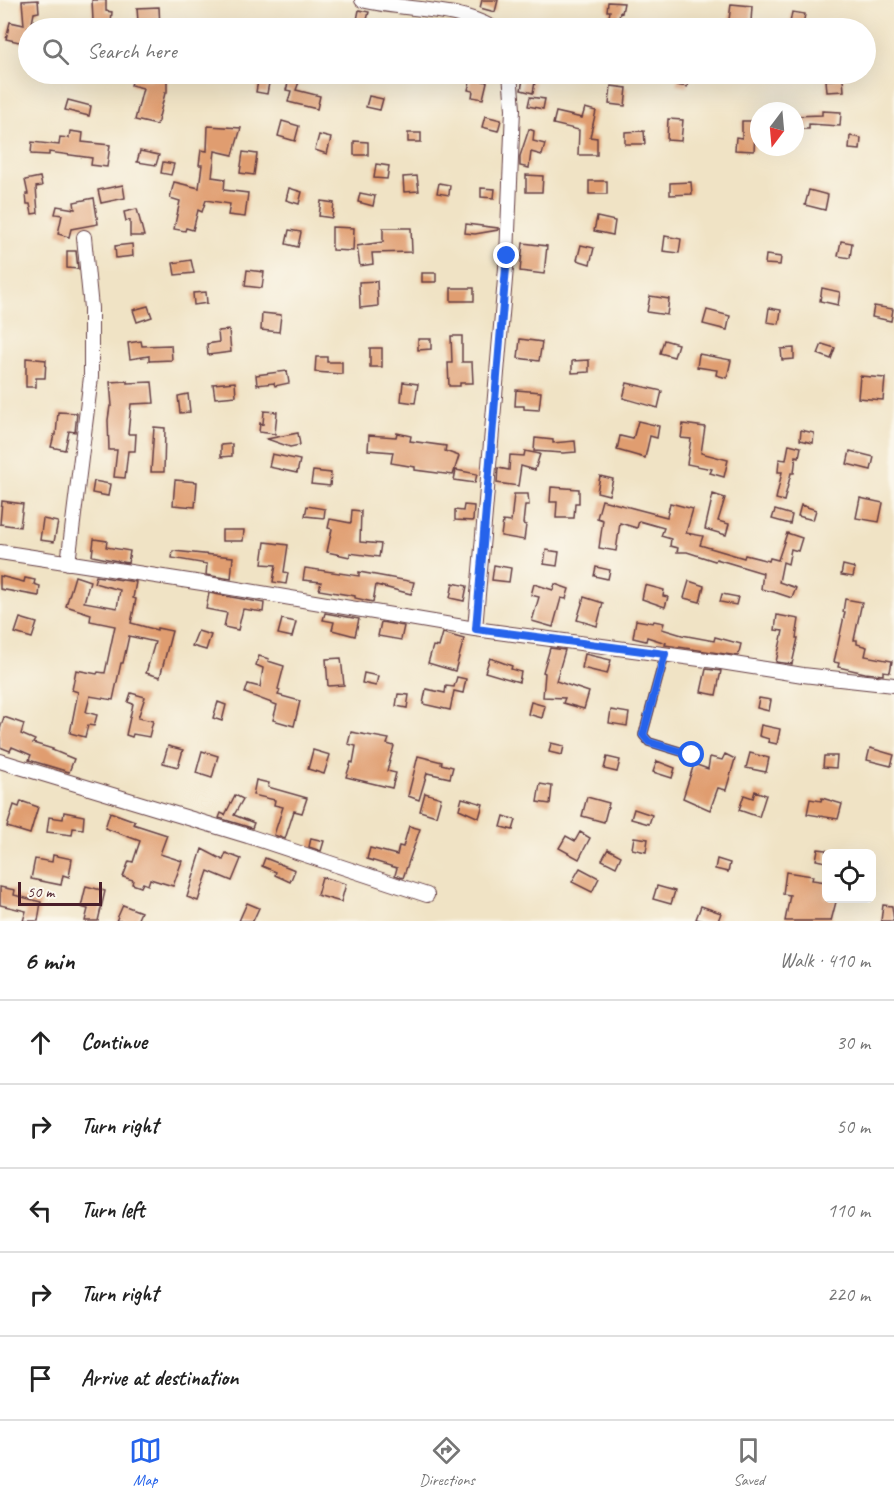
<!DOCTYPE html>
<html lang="en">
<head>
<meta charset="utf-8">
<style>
	body { margin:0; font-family:Caveat,sans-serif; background:#f6f6f6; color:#222 }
	.controls { position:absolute; right:18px; bottom:18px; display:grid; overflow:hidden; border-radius:9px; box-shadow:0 6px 24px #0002 }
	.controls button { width:54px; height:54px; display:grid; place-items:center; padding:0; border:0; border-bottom:2px solid #e0e0e0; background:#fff; color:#222; font:30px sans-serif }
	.compass { position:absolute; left:750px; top:102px; width:54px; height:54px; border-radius:50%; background:#fff; box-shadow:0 6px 24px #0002; rotate:196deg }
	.scale { position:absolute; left:18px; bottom:15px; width:84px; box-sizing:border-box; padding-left:6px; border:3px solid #4a1f2b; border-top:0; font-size:16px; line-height:21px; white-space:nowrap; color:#4a1f2b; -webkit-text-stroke:4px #fbf7ec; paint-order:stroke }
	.stop { position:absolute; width:18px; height:18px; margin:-14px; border:4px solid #2563eb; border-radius:50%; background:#fff }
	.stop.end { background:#2563eb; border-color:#fff; box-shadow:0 2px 6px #0008 }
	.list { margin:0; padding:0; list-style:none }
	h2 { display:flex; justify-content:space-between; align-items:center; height:78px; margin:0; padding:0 24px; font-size:26px }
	h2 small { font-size:20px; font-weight:400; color:#767676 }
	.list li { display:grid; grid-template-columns:39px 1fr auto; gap:18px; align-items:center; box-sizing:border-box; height:84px; padding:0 24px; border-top:2px solid #e0e0e0 }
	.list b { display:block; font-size:22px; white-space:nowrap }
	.list em { font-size:20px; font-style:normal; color:#767676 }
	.icon { flex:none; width:33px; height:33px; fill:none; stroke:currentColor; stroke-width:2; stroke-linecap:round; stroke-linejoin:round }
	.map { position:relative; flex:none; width:894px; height:921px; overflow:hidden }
	.search { position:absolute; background:#fff; box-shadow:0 6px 24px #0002; left:18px; right:18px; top:18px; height:66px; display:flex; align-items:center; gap:15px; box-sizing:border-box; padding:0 21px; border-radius:33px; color:#767676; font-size:22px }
	.sheet { height:498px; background:#fff }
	nav { display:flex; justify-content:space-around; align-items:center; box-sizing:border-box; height:84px; border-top:2px solid #e0e0e0; background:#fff; font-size:16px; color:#767676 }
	nav a { display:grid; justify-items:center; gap:3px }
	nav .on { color:#2563eb }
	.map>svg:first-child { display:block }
</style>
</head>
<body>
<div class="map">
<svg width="894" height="921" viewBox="0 0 894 921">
	<rect width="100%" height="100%" fill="#fbf7ec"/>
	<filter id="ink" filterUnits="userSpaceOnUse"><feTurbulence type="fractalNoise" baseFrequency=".0167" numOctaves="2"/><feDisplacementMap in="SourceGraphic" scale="12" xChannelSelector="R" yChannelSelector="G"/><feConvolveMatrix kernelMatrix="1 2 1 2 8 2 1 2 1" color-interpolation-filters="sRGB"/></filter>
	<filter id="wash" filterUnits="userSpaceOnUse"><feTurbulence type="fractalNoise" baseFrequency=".008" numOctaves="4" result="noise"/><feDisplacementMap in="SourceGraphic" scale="24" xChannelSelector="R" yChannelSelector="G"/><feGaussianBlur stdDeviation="1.35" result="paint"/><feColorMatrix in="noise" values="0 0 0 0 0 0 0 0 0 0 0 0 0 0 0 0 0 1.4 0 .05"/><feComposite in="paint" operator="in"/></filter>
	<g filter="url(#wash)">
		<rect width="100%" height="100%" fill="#f0e3c5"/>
		<g id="blocks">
			<path fill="#e09d70" d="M38,0L39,12L34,13L31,28H28V44L6,39L10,22L24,25L22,1Z
				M92,0H106V11L112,12L111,23L93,21Z
				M482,0H498L495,12L480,8Z
				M608,2L624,3L622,13L620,12L619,18L609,17L610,11H607Z
				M731,4L752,6L751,22L729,20Z
				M159,7L160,28H150V22H138L137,8Z
				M359,10L369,12L365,27L356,25Z
				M792,12L805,14L803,25L790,23Z
				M135,74H143L142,79L167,80V93H165L157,125L135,120L143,88L131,85Z
				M291,74H302L296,90L320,96L317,109L288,102L291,91L286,90Z
				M679,74H690L687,87L676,85Z
				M471,78L487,82L483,99L472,97L473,91L468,90Z
				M523,79L535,82L533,93L521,90Z
				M843,79L844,91L827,92L826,80Z
				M258,81L269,83L267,94L256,92Z
				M611,86L627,88L625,106L609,104Z
				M369,96L383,99L380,110L366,107Z
				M530,97L545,99L543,109L528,106Z
				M68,100L91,106L89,116L65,110Z
				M585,108L596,111L590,137L597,138V155H578L579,130L553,124L556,112L582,118Z
				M822,111L841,112L840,126L809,124V129H795V116L822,115Z
				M485,116L501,120L498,131L482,127Z
				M668,119L683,120L681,141L667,140Z
				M282,121L299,126L295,141L278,136Z
				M742,121H759L758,134H755L754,151L735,150L736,137L742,138Z
				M208,126L241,128L233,155L215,151L212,177L225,179L224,190L248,193L245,217L228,215L230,204L206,200L202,212L198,210L193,230L186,228L185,231L174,229L180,201L170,198L174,182L199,188L202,165H199L201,150L207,151Z
				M529,129L534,131L533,141L545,144L542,155L531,152L529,168L520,166V156Z
				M70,131L83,133L82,142L110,145L107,167L91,165L92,158L49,152V155L31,154L32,142L59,145L60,137L69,138Z
				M644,131L645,144H625V132Z
				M408,133H421V142H408Z
				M319,135L331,138L327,154L315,150Z
				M850,136L861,138L860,150L849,149Z
				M354,141L368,142V155H354Z
				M140,151L159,155L156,165L137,162Z
				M243,152L257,154L254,175L240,173Z
				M163,162L174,164L171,175L161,173Z
				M376,164L389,166L387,179L374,178Z
				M526,175L543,176L542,192H526Z
				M417,176L419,191L404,192L403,177Z
				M40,177L42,186L36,187L38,213L32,214L30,204H27L26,194H28L25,180Z
				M589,181H607V194H589Z
				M691,182L692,194L670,195V183Z
				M439,183L450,185L449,195L437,193Z
				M123,185L125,198L101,203L98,190Z
				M289,188L302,192L299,204L286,200Z
				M481,188L495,189L494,198L481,197Z
				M809,190L828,195L825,210L805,205Z
				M360,193L375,196L373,206L358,202Z
				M94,198L98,224L71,229L69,237L58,234L62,215L55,214L57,206L75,209L74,202Z
				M321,201L334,203L332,218L319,216Z
				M137,209L144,236H130V220L126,221L124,212Z
				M597,217L615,221L613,235L594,231Z
				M466,224L498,228V230L475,234L465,233Z
				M332,227L354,228L353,251L332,250Z
				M383,228H411L412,252L372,253L373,264L360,266L357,246L383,242Z
				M289,230L301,232L298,247L286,244Z
				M665,236L681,239L679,253L663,251Z
				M841,241L852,243L850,258L838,256Z
				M523,243L547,246L544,274L520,271Z
				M132,244L133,256L116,258L115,246Z
				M581,245L594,248L590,264L577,260Z
				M67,251H76L78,269L67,268Z
				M766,255L781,257L780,265L765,264Z
				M191,260L194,273L175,275L173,263Z
				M247,270L264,272L262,288L245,286Z
				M422,273H436V282H422Z
				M377,281L378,306L360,308L359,282Z
				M451,288H474V301H451Z
				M822,288L840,292L838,305L820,301Z
				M206,292L207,303L194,305L193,293Z
				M650,296L669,299L667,315L647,312Z
				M148,306L152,317L137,322L133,310Z
				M874,306L893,309L891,321L872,317Z
				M769,308L781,310L779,324L767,322Z
				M707,310L730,316L727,330L703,324Z
				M262,313L281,315L279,332L261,330Z
				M229,330L231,352L208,355L207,344L219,342L218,331Z
				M451,336H462V362H472L473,383H460V386H449L448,363H452Z
				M418,339H431V349L418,350Z
				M520,339L542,342L539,361L518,358Z
				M664,340L678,344L674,357L660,353Z
				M141,341L142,346L171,345L172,360L149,361V356L130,359L128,343Z
				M822,344L835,348L831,359L818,354Z
				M370,348H382V367H370Z
				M794,348V359L782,360L781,349Z
				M699,354L731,360L727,378L716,375L717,370L697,367Z
				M316,357H327V362H342V374L315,372Z
				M26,358L46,360L45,378H36V387H26Z
				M589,360V372L572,373V361Z
				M287,371L289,383L275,386L274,383L257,385L256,375Z
				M860,376L885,378L883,400L858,398Z
				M127,381V383L152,382L154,403L131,404L128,434H136L135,451H128L125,478L114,477L117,450H109L108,420L110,406H112L110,382Z
				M235,382L236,396L215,398L213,384Z
				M403,382L418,384L415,403L401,401Z
				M627,383L662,391L658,408L623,398Z
				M516,390L541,392L539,410L524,409V406H515Z
				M188,394L190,412L180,413L178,396Z
				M264,411L277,412L275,434L259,432L260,423L263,424Z
				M58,412L77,413L75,432L69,431L65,450L51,447L54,435H56Z
				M638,421L659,426L657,438L650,436L645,458L617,450L620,436L633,439Z
				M683,424L705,427L701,453L728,460L724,477L710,473L712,469L687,464L691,439L681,438Z
				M154,427L165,428L164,472H151Z
				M801,430L814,433L813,443L800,440Z
				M298,433L300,445L290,447L267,439Z
				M397,433L411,436L410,441L446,446L445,451L459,456L453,475L415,470V467L391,463L393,452L368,450L369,435L396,437Z
				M535,438L553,440V443L575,441L576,452L563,453L534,451Z
				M232,444V456L221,457V445Z
				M789,444L801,447L799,457L796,456L794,473H791L784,501L776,499L782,472H778L779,459L786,460Z
				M525,451L540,454L535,470L521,466L518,486L497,483L498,468L509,470L510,455L524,456Z
				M850,451L874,457L871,470L847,464Z
				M272,454L300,460L297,473L269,467Z
				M456,470L477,474L475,483L454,480Z
				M313,471L331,473L330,486L311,484Z
				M600,476L613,479L609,495L597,492Z
				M175,480L197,482L195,507L173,505Z
				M94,481L110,484L108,496L92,493Z
				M551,487L579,489V503H575L574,518H556L557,502H550Z
				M514,494H528L529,505H525L523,524L526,525L524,540L501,536L503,521L511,522Z
				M713,494L725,498L718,521L729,524L726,535L705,529Z
				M860,498L883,503L879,522L856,518Z
				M602,500L667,517L670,503L693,509L686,533L703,536L700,545L744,558L745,555L769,561L770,558L778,560L787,533L802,538L798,551L791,549L788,564L783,562L779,582L796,588L792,598L774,592L761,589L763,573L716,559L715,561L687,552H677L678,548L670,546L671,539L661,536L664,528L639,521L637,528L620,523L616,551L599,548L603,520L597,518Z
				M2,501L23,504L20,527L0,524Z
				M464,505L474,506L473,521L455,520V510L463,511Z
				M801,505L816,510L813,520L798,516Z
				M307,506L325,509L324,518L305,516Z
				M352,510L361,511L360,542L381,544L379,557L350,553V557L327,552L332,529L328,528L330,519L351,523Z
				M775,510L792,515L790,524L772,519Z
				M43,519L58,522L54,542L40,540Z
				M222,530H244L243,541H222Z
				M94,539L107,541L106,547L130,551L128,563L92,556Z
				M265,542L288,545L284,572L288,573L286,584L273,582L276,565L262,564Z
				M546,550L559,552L557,566L544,564Z
				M173,551L233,557L231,579L206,575L207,564L172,558Z
				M494,565L511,568L509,582L492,580Z
				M843,565L855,568L853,577L841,575Z
				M596,567L610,570L608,579L594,576Z
				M305,568L359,576V572L414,582L411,594L376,585L373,602L355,598V596L319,590L321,582L303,580Z
				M0,576L24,582L25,578L35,580L34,584L40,586L39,596L0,589Z
				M75,576L90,581L84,602L117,608L120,590L94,583L96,576L136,582L133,598L136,599L131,623L157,630V628L172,631L160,677L146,673L155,642L129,636L123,663H121L113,700L90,696L86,712L97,715L94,726L88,725L85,737L70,733L78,692L72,690L76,670L97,674L98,672L105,673L115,626L90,621L91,614L66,606Z
				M689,581L704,586L700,602L684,598Z
				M453,583L467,586L464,601L450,598Z
				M534,584L553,590L555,584L569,589L566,599L561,598L553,627L532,621L539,597L531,595Z
				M645,585L664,590L663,596L668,597L665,607L642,599Z
				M209,593L264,603L263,612L243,609L238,630L224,627L227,613L206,609Z
				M722,594L738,597L736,605L720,602Z
				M584,597L603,603L597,626L577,620Z
				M845,599L862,602L854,640H857V644L867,647L865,656L892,661L890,672L883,671V675L865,673L838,667L839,663L834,662L845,612H843Z
				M325,613L359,619L355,636L332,630L334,622L323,620Z
				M777,615L799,619L796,638H798L792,664L776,662L783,631L775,630Z
				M20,618L37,623L32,638L15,633Z
				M282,619L296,622L292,637L278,634Z
				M636,620L653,623L654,621L664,623L662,629L682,635L714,641L715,637L741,644L738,656L665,645L666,643L647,637L646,641L633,638Z
				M381,622L404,626L401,640L378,636Z
				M198,631L211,635L206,650L192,646Z
				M443,633L464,639L455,671L428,663L433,646L439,647Z
				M550,648L565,650L556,681L589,692L584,709L563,703L565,698L543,697L545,673L543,672Z
				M585,654L611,660L607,674L582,668Z
				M259,656L269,659L268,661L284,666L278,689L280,690L278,695L300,701L294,726L273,720L277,705L245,693L248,684L260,687L263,668L256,665Z
				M341,658L344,685L328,686L326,659Z
				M490,658L512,666L511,669L521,672L519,682L485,672Z
				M706,669L721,671L716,695L701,692Z
				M364,673L378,676L376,686L362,683Z
				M457,677L466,679L463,693L454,691L450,710L423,704L426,689L445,693L446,686L454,687Z
				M131,693L145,697L138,718L153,721L149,737L133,734L132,737L126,735L133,704L128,702Z
				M398,694L409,695L407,708L396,706Z
				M759,698L771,700L769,711L757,708Z
				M218,702L226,705L222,721L213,718Z
				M531,702L545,706L542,718L528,714Z
				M611,710L629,713L627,726L609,723Z
				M4,717L24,724L21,734L35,740L33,743L53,749L52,750L74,759L69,772L29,760L31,755L12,747L10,751L0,747V729Z
				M761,725L780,729L777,744L768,742L769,739L759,736Z
				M351,732L389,739L387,744L394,746L387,771L396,773L392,788L346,777L351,762L353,763L356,746L348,744Z
				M551,743L564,746L562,755L549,752Z
				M168,746L183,750L178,767L163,763Z
				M870,748L894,755L891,766L867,760Z
				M313,750L330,755L324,774L308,769Z
				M202,751L218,756L212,778L196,773Z
				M750,753L769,758L766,772L746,768Z
				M725,754L735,759L726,790L718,788L710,810L683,798L694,764L708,769L710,757L722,760Z
				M418,756L442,762L441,764L453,767L450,778L427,773L419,800L408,796Z
				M824,756H837L836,768L823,767Z
				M607,757L620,760L617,772L604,769Z
				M657,761L675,768L672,778L653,772Z
				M256,780L269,783L268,787L307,798L302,813L294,811L285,839L274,835L283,807L274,805L275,800L253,795Z
				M540,784L552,786L550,804L537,802Z
				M755,791L766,795L759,817L739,810L744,795L753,798Z
				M425,793L441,798L436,816L420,811Z
				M235,795L243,799L234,815L254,823L252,828L219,818L221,813L225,815Z
				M587,797L609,803L604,822L582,816Z
				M462,798L483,804L479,818L459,809Z
				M822,798L842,804L838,819L807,814L810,799L821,801Z
				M21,801L38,807L30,834L7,827L14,805L19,807Z
				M634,809L652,815L649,824L631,819Z
				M64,812L84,816L83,829L73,828L72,835L47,832L49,817L63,819Z
				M110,812L135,821L133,824L167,835L160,854L182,861L173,886L150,879L148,885L143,883L141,887L132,884L133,880L123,877L129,861L133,862L140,841L105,828Z
				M504,816L516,820L513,830L501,827Z
				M409,826L420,829L403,878L395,875L397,868L367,859L370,848L397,855L399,846L403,847Z
				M580,832L590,838L579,859L559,848L566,836L575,841Z
				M634,837L648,839L646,852L632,849Z
				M311,838L324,841L321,851L309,847Z
				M202,849L223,860L226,853L241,859L232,881L208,871L198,901L187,897Z
				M608,849L621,856L616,867L602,860Z
				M818,849L826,850V862L816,860Z
				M53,855L72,859L69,877L63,875L61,885L31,879L35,859L52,862Z
				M265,858L295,870L290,882L275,875L276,872L262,866Z
				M717,859L730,863L728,872L715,869Z
				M580,868L599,878L592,892L572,882Z
				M786,872L813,876L812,880L826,882V898H837L831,921H785L790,895L783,894Z
				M322,877L346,884L341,902L317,895Z
				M86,886L105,891L98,921H85L88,909L81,907Z
				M657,886L675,891L671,904L653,899Z
				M0,887L15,890L14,895L41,902L38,921H23L26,911L0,905Z
				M247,903L259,908L253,921H239Z
				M123,905L141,912L137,921H116Z
				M883,905L892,906L894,921H881Z
				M701,906L721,913L718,921H703L696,919Z"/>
		</g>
	</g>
	<g filter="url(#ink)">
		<use href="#blocks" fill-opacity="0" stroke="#633c42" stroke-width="1.5"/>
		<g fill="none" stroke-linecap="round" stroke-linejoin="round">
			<defs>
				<path id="service" d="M665,654L643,735L649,742L692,755"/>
				<path id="minor" d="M362,0C405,11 454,6 493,28
					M0,552L202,583L475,629L715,661L803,675L894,685
					M68,563L91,377V308L84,237
					M475,629L507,256L513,109L510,74
					M0,761L248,836L427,895"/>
			</defs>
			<use href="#service" stroke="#633c42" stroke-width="10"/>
			<use href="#minor" stroke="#633c42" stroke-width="16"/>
			<use href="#service" stroke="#fff" stroke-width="7"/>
			<use href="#minor" stroke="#fff" stroke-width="14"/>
		</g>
	</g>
	<g fill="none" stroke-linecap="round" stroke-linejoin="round" filter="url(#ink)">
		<path stroke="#2563eb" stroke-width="8" d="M507,256L476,629L665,654L643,735L649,742L692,755"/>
	</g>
</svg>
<div class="controls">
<button><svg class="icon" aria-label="locate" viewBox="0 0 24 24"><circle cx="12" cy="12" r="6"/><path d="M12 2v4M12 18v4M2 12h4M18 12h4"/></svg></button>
</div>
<svg class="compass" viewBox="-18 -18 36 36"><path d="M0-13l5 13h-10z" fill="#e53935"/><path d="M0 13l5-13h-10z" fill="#767676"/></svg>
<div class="scale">50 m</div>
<div class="stop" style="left:692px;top:755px"></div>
<div class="stop end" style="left:507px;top:256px"></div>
<div class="search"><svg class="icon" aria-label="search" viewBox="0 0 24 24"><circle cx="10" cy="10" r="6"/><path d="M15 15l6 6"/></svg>Search here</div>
</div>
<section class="sheet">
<h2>6 min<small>Walk · 410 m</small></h2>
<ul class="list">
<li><svg class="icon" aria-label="ahead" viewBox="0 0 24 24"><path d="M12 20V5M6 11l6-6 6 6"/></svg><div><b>Continue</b></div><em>30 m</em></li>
<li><svg class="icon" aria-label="right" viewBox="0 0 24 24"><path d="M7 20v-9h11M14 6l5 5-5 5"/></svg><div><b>Turn right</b></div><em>50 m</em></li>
<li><svg class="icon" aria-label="left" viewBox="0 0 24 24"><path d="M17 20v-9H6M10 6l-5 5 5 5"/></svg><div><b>Turn left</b></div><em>110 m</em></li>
<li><svg class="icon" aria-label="right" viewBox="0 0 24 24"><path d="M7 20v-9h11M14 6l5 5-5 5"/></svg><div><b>Turn right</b></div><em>220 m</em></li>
<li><svg class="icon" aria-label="arrive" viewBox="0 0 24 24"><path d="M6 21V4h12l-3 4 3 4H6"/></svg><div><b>Arrive at destination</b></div></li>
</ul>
</section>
<nav>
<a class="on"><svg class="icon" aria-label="map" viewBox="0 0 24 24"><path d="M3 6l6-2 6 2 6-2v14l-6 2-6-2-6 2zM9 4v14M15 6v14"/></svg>Map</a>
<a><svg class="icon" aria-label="directions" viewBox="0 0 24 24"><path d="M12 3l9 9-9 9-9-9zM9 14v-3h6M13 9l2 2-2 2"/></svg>Directions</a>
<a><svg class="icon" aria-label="saved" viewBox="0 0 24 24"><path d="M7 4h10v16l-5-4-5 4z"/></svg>Saved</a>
</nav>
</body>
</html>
